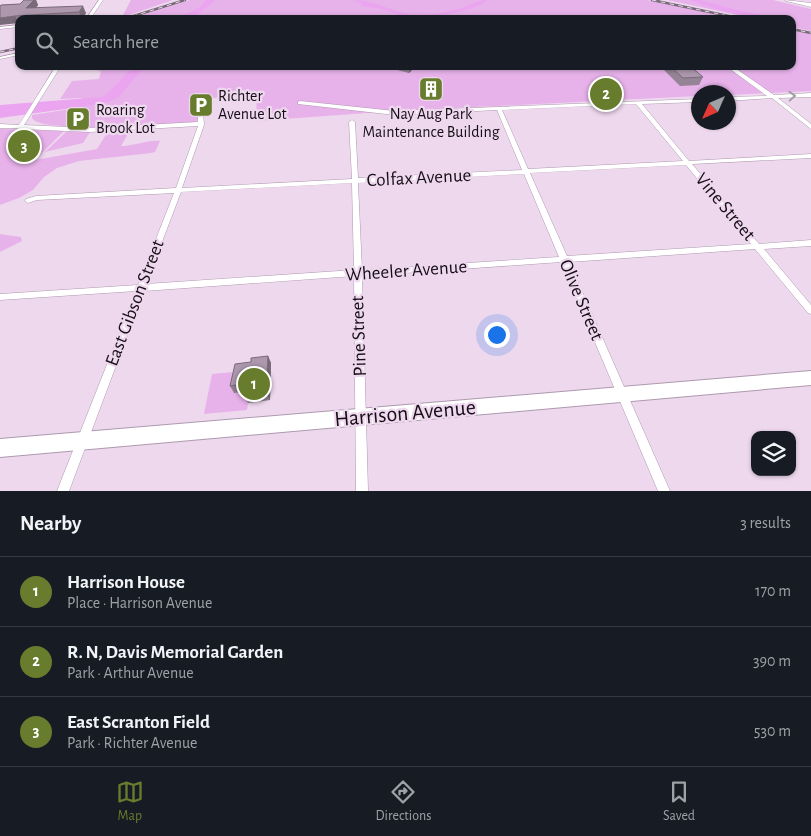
<!DOCTYPE html>
<html lang="en">
<head>
<meta charset="utf-8">
<style>
	body { margin:0; font-family:"Alegreya Sans",sans-serif; background:#242831; color:#f1f3f6 }
	.controls { position:absolute; right:15px; bottom:15px; display:grid; overflow:hidden; border-radius:10px; box-shadow:0 1px 4px #0004 }
	.controls button { width:45px; height:45px; display:grid; place-items:center; padding:0; border:0; border-bottom:1px solid #363941; background:#171b24; color:#f1f3f6; font:25px sans-serif }
	.compass { position:absolute; left:691px; top:85px; width:45px; height:45px; border-radius:50%; background:#171b24; box-shadow:0 1px 4px #0004; rotate:225deg }
	.you { position:absolute; left:496px; top:334px; width:18px; height:18px; margin:-12px; border:4px solid #fff; border-radius:50%; background:#1a73e8; box-shadow:0 0 0 8px #1a73e833 }
	.badge { display:grid; place-items:center; width:32px; height:32px; border-radius:50%; background:#677c2d; color:#fff; font-size:16px; font-weight:700 }
	.pin { position:absolute; translate:-50% -50%; border:2px solid #fff; box-shadow:0 1px 5px #0006 }
	.list { margin:0; padding:0; list-style:none }
	h2 { display:flex; justify-content:space-between; align-items:center; height:65px; margin:0; padding:0 20px; font-size:21px }
	h2 small { font-size:16px; font-weight:400; color:#9ea1a6 }
	.list li { display:grid; grid-template-columns:32px 1fr auto; gap:15px; align-items:center; box-sizing:border-box; height:70px; padding:0 20px; border-top:1px solid #363941 }
	.list b { display:block; font-size:19px; white-space:nowrap }
	.list p { margin:0; font-size:16px; white-space:nowrap; color:#9ea1a6 }
	.list em { font-size:16px; font-style:normal; color:#9ea1a6 }
	.icon { flex:none; width:28px; height:28px; fill:none; stroke:currentColor; stroke-width:2; stroke-linecap:round; stroke-linejoin:round }
	.map { position:relative; flex:none; width:811px; height:491px; overflow:hidden }
	.search { position:absolute; background:#171b24; box-shadow:0 1px 4px #0004; left:15px; right:15px; top:15px; height:55px; display:flex; align-items:center; gap:12px; box-sizing:border-box; padding:0 18px; border-radius:10px; color:#9ea1a6; font-size:19px }
	.sheet { height:275px; background:#171b24 }
	nav { display:flex; justify-content:space-around; align-items:center; box-sizing:border-box; height:70px; border-top:1px solid #363941; background:#171b24; font-size:14px; color:#9ea1a6 }
	nav a { display:grid; justify-items:center; gap:2px }
	nav .on { color:#677c2d }
	.map>svg:first-child { display:block }
</style>
</head>
<body>
<div class="map">
<svg width="811" height="491" viewBox="0 0 811 491">
	<rect width="100%" height="100%" fill="#eed8ee"/>
	<path fill="#e7b2ea" d="M131,0H173L117,19H110L123,15Z
		M190,0H647L737,19H129Z
		M667,0H773L811,9V31L792,27V19H756Z
		M792,30L811,34V91L729,95L728,92H698V96L394,111L257,121L256,91L241,90L215,98L209,97L205,112L195,122C170,123 43,135 32,118V115L77,108L76,110L82,98L60,99L72,81L99,79L101,71L96,70L93,66H792Z
		M0,129L64,131L35,160L97,149L109,130L131,129L121,146C132,146 151,139 160,141L155,152L151,153L79,161L57,168L44,177L33,190L19,198L0,205Z
		M66,132H90L83,143L45,152Z
		M0,234L21,237L22,241L0,252Z
		M233,370V392L245,391L249,395L247,410L204,414L212,374L233,372Z"/>
	<path fill="#eba4ef" d="M206,0H215L192,19H174L199,8Z
		M353,0C377,0 397,15 419,15C433,15 448,12 461,8C471,5 477,0 487,0C481,10 423,20 410,19C402,18 395,13 388,11C379,8 370,7 361,6L362,4Z
		M691,0H700L737,10L784,19C753,19 719,12 691,0Z
		M134,66H145L118,98L102,104L0,118V105L102,97L109,92Z"/>
	<g fill="none" stroke-linecap="round" stroke-linejoin="round">
		<defs>
			<path id="street" d="M99,0H103L90,19H86Z
				M19,25V27L0,29V27Z
				M19,53V55L0,59V57Z
				M56,66H61L24,125L90,128L198,122V113L203,112L204,125L182,188L352,179L349,122L352,120L355,122L358,178L522,170L497,110L395,115L298,104V102L300,101L395,111L698,99V102L642,104L689,161L811,154V158L692,164L759,244L811,240V246L764,249L811,305V314L808,313L755,249L569,262L670,491H658L561,262L362,276L368,491H356L354,276L144,291L69,491H57L136,291L0,300V294L138,285L174,193L37,200L28,203L25,201L26,199L36,196L176,188L198,126L90,132L22,129L20,130L17,128H0V124L19,125ZM636,104L683,161L528,169L502,110ZM686,165L751,244L567,256L530,173ZM524,174L559,257L362,270L358,183ZM352,183L354,270L146,284L181,192Z
				M726,66H732L774,95L811,93V97L778,98L811,124V129L772,98L728,101V97L767,96Z"/>
			<path id="primary" d="M811,371V385L0,457V439Z"/>
			<path id="highway" d="M785,0L811,3V7L786,1Z"/>
		</defs>
		<use href="#street" stroke="#ad99ae" stroke-width="1"/>
		<use href="#primary" stroke="#ad99ae" stroke-width="2"/>
		<use href="#highway" stroke="#ad99ae" stroke-width="1"/>
		<use href="#street" fill="#fff" fill-rule="evenodd"/>
		<use href="#primary" fill="#fff" fill-rule="evenodd"/>
		<use href="#highway" fill="#fff" fill-rule="evenodd"/>
		<defs>
			<path id="rail" d="M652,0L743,19
				M124,19L185,0
				M792,29L811,33
				M0,52L19,48"/>
		</defs>
		<use href="#rail" stroke="#786978" stroke-width="2.5"/>
		<use href="#rail" stroke="#eed8ee" stroke-width="1" stroke-dasharray="4.5" stroke-linecap="butt"/>
	</g>
	<path fill="#958396" d="M24,0H36L38,5L36,8L86,13L82,19H19V23L1,5L20,4Z
		M397,66H415V67L409,73L397,70Z
		M663,66H690L703,77L699,85L680,86L662,68Z
		M268,356L271,363L270,400L248,403L243,392L234,393L230,386L251,362Z"/>
	<path fill="#796a7a" d="M34,0H36L38,5L30,15L26,8Z
		M83,6L86,13L82,19L79,12Z
		M15,16L19,23L0,25V18Z
		M411,66H415V67L409,73V68Z
		M268,356L271,363L270,400L266,393Z"/>
	<path fill="#ad98ae" stroke="#796a7a" d="M24,0H34L26,8L83,6L79,12L15,16L0,18V6L1,5L20,4Z
		M400,66H411L409,68Z
		M670,66H690L703,77L683,78Z
		M268,356L266,393L245,396L246,387L241,388V384L230,386L235,364L251,362V358Z"/>
	<defs><path id="oneway-chevron" d="M-2-3.5L2.5 0L-2 3.5" fill="none" stroke-width="1.6" stroke-linecap="round" stroke-linejoin="round" transform="scale(1.25)"/></defs>
	<use stroke="#a29fa2" href="#oneway-chevron" transform="translate(792 96) rotate(-3)"/>
	<defs>
		<symbol id="building-square" viewBox="-11 -11 22 22"><rect x="-9" y="-9" width="18" height="18" rx="4" fill="#677c2d" stroke="#eed8ee"/><path d="M-4-6H4V6H1V3H-1V6H-4ZM-2.5-4.3h1.7v1.8h-1.7ZM.8-4.3h1.7v1.8H.8ZM-2.5-1h1.7V.8h-1.7ZM.8-1h1.7V.8H.8Z" fill="#fff"/></symbol>
		<symbol id="parking-square" viewBox="-11 -11 22 22"><rect x="-9" y="-9" width="18" height="18" rx="4" fill="#677c2d" stroke="#eed8ee"/><path d="M-3.5-5.5H1a3.5 3.5 0 0 1 0 7H-1V5.5H-3.5ZM-1-3.4V-.6H.8a1.4 1.4 0 0 0 0-2.8Z" fill="#fff"/></symbol>
	</defs>
	<g fill-rule="evenodd">
		<use href="#building-square" x="417" y="75" width="28" height="28"/>
		<use href="#parking-square" x="187" y="91" width="28" height="28"/>
		<use href="#parking-square" x="64" y="105" width="28" height="28"/>
	</g>
	<g text-anchor="middle" dominant-baseline="central" stroke-width="4.5" stroke-linejoin="round" paint-order="stroke">
		<g font-size="16" fill="#160e16" stroke="#eed8ee" text-anchor="start">
			<text x="218" y="96">Richter<tspan x="218" dy="18">Avenue Lot</tspan></text>
			<text x="96" y="110">Roaring<tspan x="96" dy="18">Brook Lot</tspan></text>
			<text x="431" y="114" text-anchor="middle">Nay Aug Park<tspan x="431" dy="18">Maintenance Building</tspan></text>
		</g>
		<g font-size="19" fill="#160e16" stroke="#eed8ee">
			<text transform="translate(419 178) rotate(-3)">Colfax Avenue</text>
			<text transform="translate(725 207) rotate(50)">Vine Street</text>
			<text transform="translate(406 271) rotate(-4)">Wheeler Avenue</text>
			<text transform="translate(581 300) rotate(67)">Olive Street</text>
			<text transform="translate(135 303) rotate(-69)">East Gibson Street</text>
			<text transform="translate(359 336) rotate(-92)">Pine Street</text>
		</g>
		<g font-size="22" fill="#160e16" stroke="#eed8ee">
			<text transform="translate(405 413) rotate(-5)">Harrison Avenue</text>
		</g>
	</g>
</svg>
<div class="controls">
<button><svg class="icon" aria-label="layers" viewBox="0 0 24 24"><path d="M12 4l9 5-9 5-9-5zM3 14l9 5 9-5"/></svg></button>
</div>
<svg class="compass" viewBox="-18 -18 36 36"><path d="M0-13l5 13h-10z" fill="#e53935"/><path d="M0 13l5-13h-10z" fill="#9ea1a6"/></svg>
<div class="you"></div>
<div class="pin badge" style="left:254px;top:384px">1</div>
<div class="pin badge" style="left:606px;top:94px">2</div>
<div class="pin badge" style="left:24px;top:146px">3</div>
<div class="search"><svg class="icon" aria-label="search" viewBox="0 0 24 24"><circle cx="10" cy="10" r="6"/><path d="M15 15l6 6"/></svg>Search here</div>
</div>
<section class="sheet">
<h2>Nearby<small>3 results</small></h2>
<ul class="list">
<li><span class="badge">1</span><div><b>Harrison House</b><p>Place · Harrison Avenue</p></div><em>170 m</em></li>
<li><span class="badge">2</span><div><b>R. N, Davis Memorial Garden</b><p>Park · Arthur Avenue</p></div><em>390 m</em></li>
<li><span class="badge">3</span><div><b>East Scranton Field</b><p>Park · Richter Avenue</p></div><em>530 m</em></li>
</ul>
</section>
<nav>
<a class="on"><svg class="icon" aria-label="map" viewBox="0 0 24 24"><path d="M3 6l6-2 6 2 6-2v14l-6 2-6-2-6 2zM9 4v14M15 6v14"/></svg>Map</a>
<a><svg class="icon" aria-label="directions" viewBox="0 0 24 24"><path d="M12 3l9 9-9 9-9-9zM9 14v-3h6M13 9l2 2-2 2"/></svg>Directions</a>
<a><svg class="icon" aria-label="saved" viewBox="0 0 24 24"><path d="M7 4h10v16l-5-4-5 4z"/></svg>Saved</a>
</nav>
</body>
</html>
